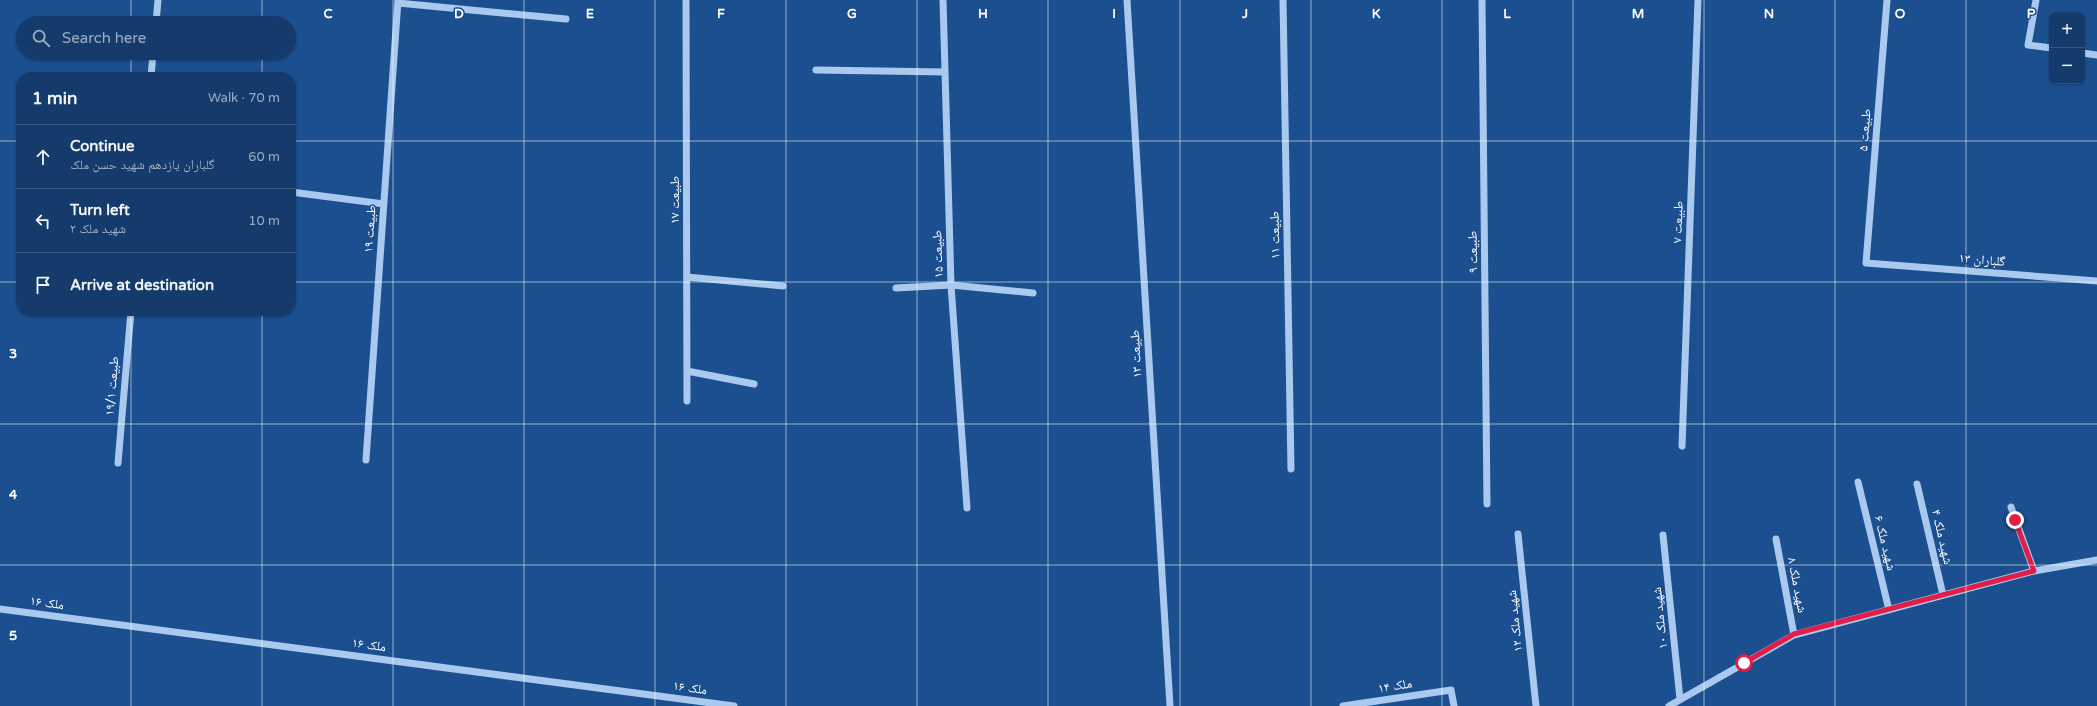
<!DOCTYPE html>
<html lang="en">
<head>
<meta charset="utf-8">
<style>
	body { margin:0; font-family:"Varela Round","Noto Naskh Arabic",sans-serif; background:#214673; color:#f1f3f6 }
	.controls { position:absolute; right:12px; top:12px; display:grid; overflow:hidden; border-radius:8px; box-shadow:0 1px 3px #0004 }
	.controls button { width:36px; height:36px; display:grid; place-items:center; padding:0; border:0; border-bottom:1px solid #33557e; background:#143b6b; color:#f1f3f6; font:20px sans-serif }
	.stop { position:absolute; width:12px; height:12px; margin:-9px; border:3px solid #e11d48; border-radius:50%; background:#fff }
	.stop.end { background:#e11d48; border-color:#fff; box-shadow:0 1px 4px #0008 }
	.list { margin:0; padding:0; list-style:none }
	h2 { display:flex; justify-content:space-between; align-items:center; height:52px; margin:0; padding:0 16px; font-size:17px }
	h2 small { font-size:13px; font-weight:400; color:#9dadc1 }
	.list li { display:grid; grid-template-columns:26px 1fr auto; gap:12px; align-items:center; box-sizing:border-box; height:64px; padding:0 16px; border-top:1px solid #33557e }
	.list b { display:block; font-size:15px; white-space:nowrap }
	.list p { margin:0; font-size:13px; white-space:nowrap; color:#9dadc1 }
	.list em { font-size:13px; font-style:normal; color:#9dadc1 }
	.icon { flex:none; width:22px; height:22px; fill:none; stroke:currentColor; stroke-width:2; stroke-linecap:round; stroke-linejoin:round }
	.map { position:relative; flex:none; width:2097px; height:706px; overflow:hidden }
	.search { position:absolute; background:#143b6b; box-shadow:0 1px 3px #0004; left:16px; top:16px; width:280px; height:44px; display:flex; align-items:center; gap:10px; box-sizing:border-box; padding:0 14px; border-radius:22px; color:#9dadc1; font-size:15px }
	.panel { position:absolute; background:#143b6b; box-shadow:0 1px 3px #0004; left:16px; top:72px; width:280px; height:244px; border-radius:16px }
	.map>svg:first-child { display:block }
</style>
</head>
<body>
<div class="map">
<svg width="2097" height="706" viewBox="0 0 2097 706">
	<rect width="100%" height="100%" fill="#1b4f8f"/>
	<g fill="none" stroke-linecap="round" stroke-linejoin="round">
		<path stroke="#a9c9ee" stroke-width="7" d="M686,0L687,401
			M943,0L951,285L967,508
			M1127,0L1170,706
			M1283,0L1291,469
			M1482,0L1487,504
			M1887,0L1866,263L2097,281
			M2036,0L2028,45L2052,48
			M398,3L566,19
			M156,23L158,0
			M2082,53L2097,55
			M816,70L945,72
			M151,77L153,53
			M291,192L384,204
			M687,277L783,286
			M896,288L951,285L1033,293
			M687,371L754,384
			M1682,446L1698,0
			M366,460L398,0
			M118,463L131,311
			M1858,482L1889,610
			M1917,484L1943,595
			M2011,507L2034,571
			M1518,534L1536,706
			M1663,535L1680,699
			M1776,539L1794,635
			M0,609L734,706
			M1343,706L1451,690L1454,706
			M1669,706L1794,635L2034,571L2097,560"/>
	</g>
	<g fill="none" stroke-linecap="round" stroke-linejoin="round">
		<path stroke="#e11d48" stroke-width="5" d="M1744,663L1794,634L2034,571L2015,520"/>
	</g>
	<path fill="none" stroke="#fff" stroke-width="1" stroke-opacity="0.55" d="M131,0V23M262,0V23M393,0V706M524,0V706M655,0V706M786,0V706M917,0V706M1048,0V706M1180,0V706M1311,0V706M1442,0V706M1573,0V706M1704,0V706M1835,0V706M1966,0V706M131,53V77M262,53V77M0,141H21M291,141H2097M0,282H21M291,282H2097M131,311V706M262,311V706M0,424H2097M0,565H2097"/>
	<g text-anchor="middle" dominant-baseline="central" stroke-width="3" stroke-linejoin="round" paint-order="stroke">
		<g font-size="13" fill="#fff" stroke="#1b4f8f">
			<text transform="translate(1865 130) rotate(-85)">۵ طبیعت</text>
			<text transform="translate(675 200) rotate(-90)">طبیعت ۱۷</text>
			<text transform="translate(1678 222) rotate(-88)">طبیعت ۷</text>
			<text transform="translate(370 229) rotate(-86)">طبیعت ۱۹</text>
			<text transform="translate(1275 235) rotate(-91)">طبیعت ۱۱</text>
			<text transform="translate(1473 252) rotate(-91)">طبیعت ۹</text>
			<text transform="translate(938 254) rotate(-92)">طبیعت ۱۵</text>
			<text transform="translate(1982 260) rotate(5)">۱۳ گلباران</text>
			<text transform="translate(1136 354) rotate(-93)">طبیعت ۱۳</text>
			<text transform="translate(112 386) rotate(-85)">طبیعت ۱۹/۱</text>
			<text transform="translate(1942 537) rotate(77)">۴ شهید ملک</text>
			<text transform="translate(1885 543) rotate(76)">۶ شهید ملک</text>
			<text transform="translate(1797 585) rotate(79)">۸ شهید ملک</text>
			<text transform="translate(47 603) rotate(8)">ملک ۱۶</text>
			<text transform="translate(1660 618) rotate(-96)">۱۰ شهید ملک</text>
			<text transform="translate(1515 621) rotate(-96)">۱۲ شهید ملک</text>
			<text transform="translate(369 645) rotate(8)">ملک ۱۶</text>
			<text transform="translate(1395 686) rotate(-9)">ملک ۱۴</text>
			<text transform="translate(690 688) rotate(8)">ملک ۱۶</text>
		</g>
	</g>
	<g font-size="13" text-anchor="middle" font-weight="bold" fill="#fff" stroke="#1b4f8f" stroke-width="3" stroke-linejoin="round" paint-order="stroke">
		<text x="328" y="18">C</text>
		<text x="459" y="18">D</text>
		<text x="590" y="18">E</text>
		<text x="721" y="18">F</text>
		<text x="852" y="18">G</text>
		<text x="983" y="18">H</text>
		<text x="1114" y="18">I</text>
		<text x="1245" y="18">J</text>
		<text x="1376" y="18">K</text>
		<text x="1507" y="18">L</text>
		<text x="1638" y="18">M</text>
		<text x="1769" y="18">N</text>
		<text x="1900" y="18">O</text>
		<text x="2031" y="18">P</text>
		<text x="13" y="358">3</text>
		<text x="13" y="499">4</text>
		<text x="13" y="640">5</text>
	</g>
</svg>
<div class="controls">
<button>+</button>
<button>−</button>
</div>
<div class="stop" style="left:1744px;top:663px"></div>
<div class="stop end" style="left:2015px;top:520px"></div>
<div class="search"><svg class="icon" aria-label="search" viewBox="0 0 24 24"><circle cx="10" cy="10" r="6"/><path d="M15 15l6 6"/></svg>Search here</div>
<section class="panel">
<h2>1 min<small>Walk · 70 m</small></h2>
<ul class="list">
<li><svg class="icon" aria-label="ahead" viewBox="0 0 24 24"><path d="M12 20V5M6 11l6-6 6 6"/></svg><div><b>Continue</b><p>گلباران یازدهم شهید حسن ملک</p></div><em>60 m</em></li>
<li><svg class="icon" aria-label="left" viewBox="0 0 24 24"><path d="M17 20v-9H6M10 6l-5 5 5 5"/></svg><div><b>Turn left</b><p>شهید ملک ۲</p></div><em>10 m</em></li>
<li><svg class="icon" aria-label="arrive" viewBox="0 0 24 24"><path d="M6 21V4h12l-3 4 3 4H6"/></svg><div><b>Arrive at destination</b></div></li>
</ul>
</section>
</div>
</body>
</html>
